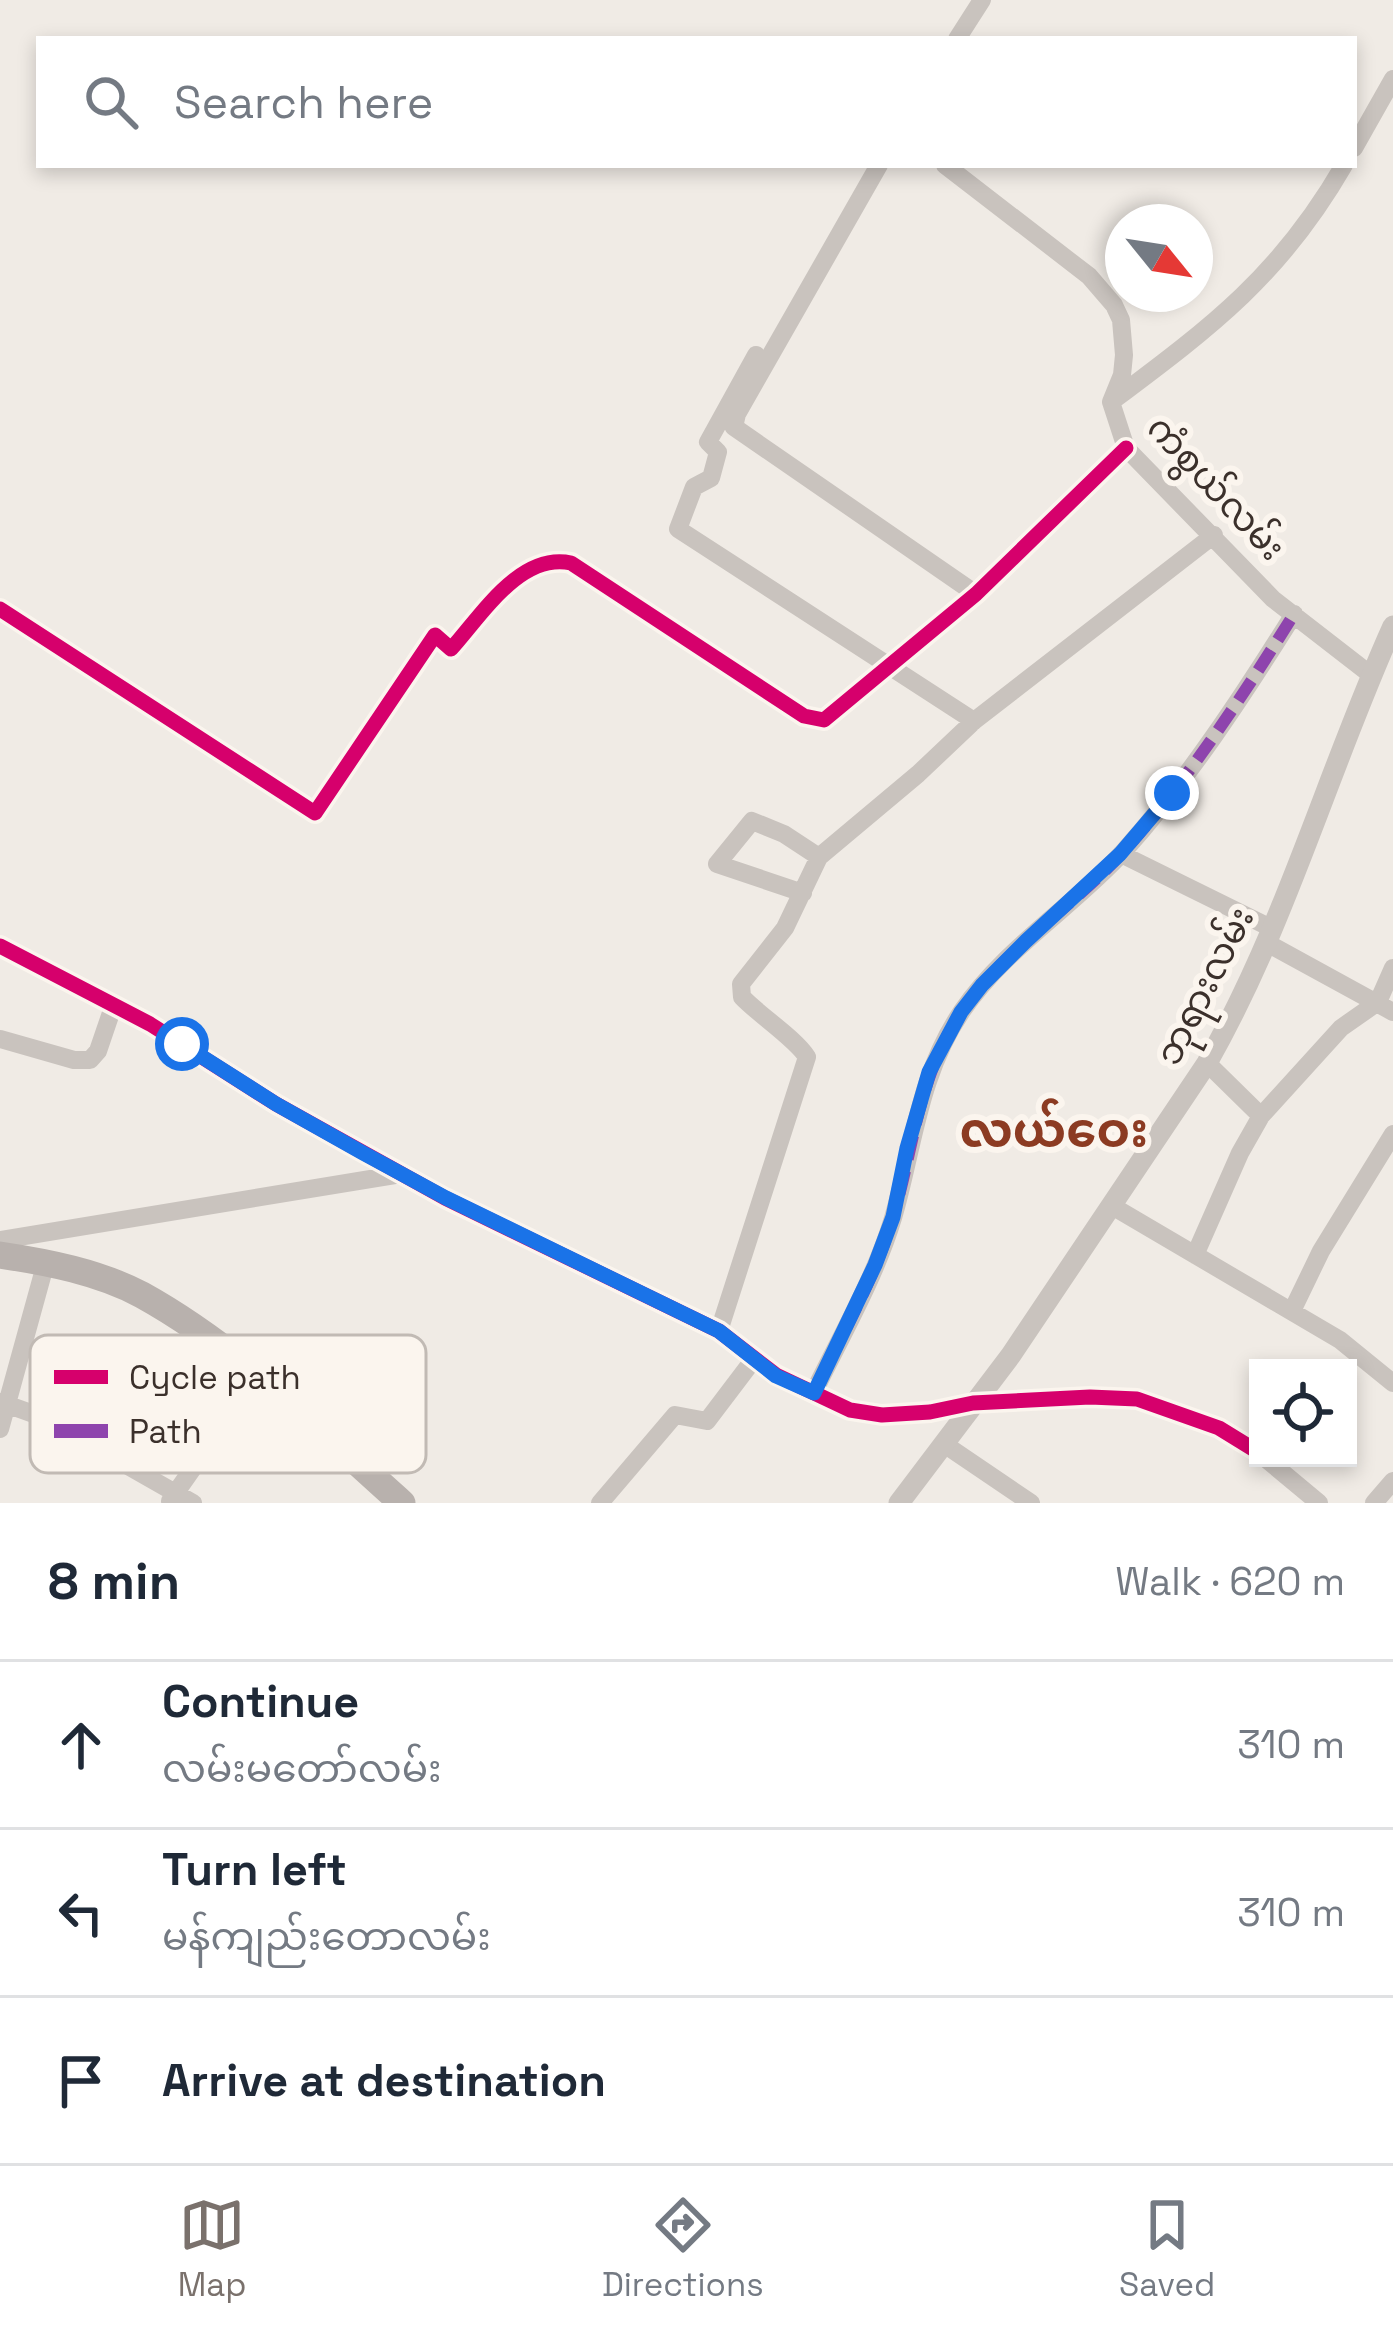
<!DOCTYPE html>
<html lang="en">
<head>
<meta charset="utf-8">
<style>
	body { margin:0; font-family:"Space Grotesk","Noto Sans Myanmar",sans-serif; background:#f6f6f7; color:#1f2937 }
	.controls { position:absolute; right:36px; bottom:36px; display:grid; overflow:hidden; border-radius:0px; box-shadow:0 6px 18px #0003 }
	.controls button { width:108px; height:108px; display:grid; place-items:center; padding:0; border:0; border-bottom:3px solid #e0e1e3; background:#fff; color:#1f2937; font:60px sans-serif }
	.compass { position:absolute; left:1105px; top:204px; width:108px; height:108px; border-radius:50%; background:#fff; box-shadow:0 6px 18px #0003; rotate:120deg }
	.stop { position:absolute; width:36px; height:36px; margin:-27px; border:9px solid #1a73e8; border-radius:50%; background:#fff }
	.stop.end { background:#1a73e8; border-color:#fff; box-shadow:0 3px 12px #0008 }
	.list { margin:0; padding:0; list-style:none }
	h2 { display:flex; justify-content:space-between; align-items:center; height:156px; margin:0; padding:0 48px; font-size:51px }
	h2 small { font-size:39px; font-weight:400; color:#747a83 }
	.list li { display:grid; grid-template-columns:78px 1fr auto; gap:36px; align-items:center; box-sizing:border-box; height:168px; padding:0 48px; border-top:3px solid #e0e1e3 }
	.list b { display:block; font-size:45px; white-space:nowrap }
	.list p { margin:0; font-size:39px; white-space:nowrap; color:#747a83 }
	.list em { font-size:39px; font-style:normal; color:#747a83 }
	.icon { flex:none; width:66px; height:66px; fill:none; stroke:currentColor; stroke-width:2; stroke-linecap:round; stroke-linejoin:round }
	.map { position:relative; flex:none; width:1393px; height:1503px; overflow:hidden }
	.search { position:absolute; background:#fff; box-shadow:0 6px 18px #0003; left:36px; right:36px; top:36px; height:132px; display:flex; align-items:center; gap:30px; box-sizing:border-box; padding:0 42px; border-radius:0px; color:#747a83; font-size:45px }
	.sheet { height:660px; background:#fff }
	nav { display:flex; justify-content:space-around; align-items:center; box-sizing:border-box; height:168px; border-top:3px solid #e0e1e3; background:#fff; font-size:33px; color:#747a83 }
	nav a { display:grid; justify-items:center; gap:6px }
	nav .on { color:#7a716c }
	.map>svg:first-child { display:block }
</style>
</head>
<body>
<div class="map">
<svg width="1393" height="1503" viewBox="0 0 1393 1503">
	<rect width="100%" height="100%" fill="#f0ebe5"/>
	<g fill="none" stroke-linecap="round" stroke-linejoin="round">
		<path stroke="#c9c3be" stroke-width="18" d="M957,39L982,0
			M1354,148L1393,79
			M879,165L737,414L734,427L976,594
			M945,165L1089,276L1114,305L1121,320L1124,355L1122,375L1111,402L1126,448L1273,599L1371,675
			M756,355L708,442L718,452L711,478L694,487L678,529L974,721
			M1111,402C1211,327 1280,276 1344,165
			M0,609L315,813L435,635L451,649C481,616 520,552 571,563L804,716L824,720L976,594L1126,448
			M1121,854L1273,929
			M803,893L717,864L752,821L784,834L819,857
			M1267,943L1393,1012
			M0,946L150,1024L276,1104L445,1198L719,1331L776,1375L850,1410L882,1415L930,1412L973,1403L1090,1397L1137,1399L1219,1428L1258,1452
			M0,1039L74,1060H90L98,1051L114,1004
			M1207,1063L1261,1116
			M1112,1206L1340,1340L1393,1383
			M0,1240L401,1174
			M1195,1255L1240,1153L1261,1116L1341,1028L1378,1002L1393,968
			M1292,1311L1321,1251L1393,1134
			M719,1331L807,1057C796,1039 759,1015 742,997L741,984L785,928L819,857L918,774L974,721L1214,535
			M814,1392C841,1336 875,1278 893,1218C914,1146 918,1076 962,1011C1005,948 1073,907 1124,851C1187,781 1244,694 1294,614
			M0,1402L42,1417L193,1503
			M0,1429L46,1262
			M944,1444L1031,1503
			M1265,1458L1319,1503
			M170,1501L257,1377
			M600,1503L675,1415L707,1421L754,1359
			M1374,1503L1393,1481"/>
		<path stroke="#c9c3be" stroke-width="21" d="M899,1503L1011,1355L1207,1063C1286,924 1328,770 1393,626"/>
		<path stroke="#b8b1ad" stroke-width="27" d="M0,1255C47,1262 99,1272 142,1295C238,1348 321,1431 402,1503"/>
		<path stroke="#8e44ad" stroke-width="12" stroke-dasharray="24 12" stroke-linecap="butt" d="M814,1392C841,1336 875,1278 893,1218C914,1146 918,1076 962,1011C1005,948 1073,907 1124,851C1187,781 1244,694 1294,614"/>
		<defs>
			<path id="cycleway" d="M0,609L315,813L435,635L451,649C481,616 520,552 571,563L804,716L824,720L976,594L1126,448
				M0,946L150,1024L276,1104L445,1198L719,1331L776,1375L850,1410L882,1415L930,1412L973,1403L1090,1397L1137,1399L1219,1428L1258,1452"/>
		</defs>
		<use href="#cycleway" stroke="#fbf5ee" stroke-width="22"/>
		<use href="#cycleway" stroke="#d6006c" stroke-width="15"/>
	</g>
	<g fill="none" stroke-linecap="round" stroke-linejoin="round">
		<path stroke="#1a73e8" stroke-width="15" d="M182,1044L276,1104L363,1153L446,1198L719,1331L776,1376L814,1393L875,1265L893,1217L907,1148L929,1072L961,1012L982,985L1026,941L1120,854L1172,793"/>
	</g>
	<g text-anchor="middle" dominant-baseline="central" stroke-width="12" stroke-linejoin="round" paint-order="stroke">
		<g font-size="36" fill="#3b302b" stroke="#fbf5ee">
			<text transform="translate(1216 488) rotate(47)">ကံစွယ်လမ်း</text>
			<text transform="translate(1205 986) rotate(-63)">ဘုရားလမ်း</text>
		</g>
		<g font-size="48" font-weight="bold" fill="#8c3b22" stroke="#fbf5ee">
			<text x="1054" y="1130">လယ်ဝေး</text>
		</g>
	</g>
	<rect x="30" y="1335" width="396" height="138" rx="18" fill="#fbf5ee" stroke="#c1bab4" stroke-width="3"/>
	<rect x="54" y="1370" width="54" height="14" fill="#d6006c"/>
	<rect x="54" y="1424" width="54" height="14" fill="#8e44ad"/>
	<g font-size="33" fill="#3b302b">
		<text x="129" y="1389">Cycle path</text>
		<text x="129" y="1443">Path</text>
	</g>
</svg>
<div class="controls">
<button><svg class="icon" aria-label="locate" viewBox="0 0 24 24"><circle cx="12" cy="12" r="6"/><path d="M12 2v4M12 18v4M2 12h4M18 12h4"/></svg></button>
</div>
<svg class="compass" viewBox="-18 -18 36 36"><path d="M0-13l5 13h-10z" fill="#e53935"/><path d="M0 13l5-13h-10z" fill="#747a83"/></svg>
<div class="stop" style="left:182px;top:1044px"></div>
<div class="stop end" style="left:1172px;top:793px"></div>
<div class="search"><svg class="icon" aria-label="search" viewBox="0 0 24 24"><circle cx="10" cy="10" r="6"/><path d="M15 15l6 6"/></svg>Search here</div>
</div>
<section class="sheet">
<h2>8 min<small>Walk · 620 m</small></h2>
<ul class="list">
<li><svg class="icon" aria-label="ahead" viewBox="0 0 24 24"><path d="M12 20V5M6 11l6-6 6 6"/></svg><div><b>Continue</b><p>လမ်းမတော်လမ်း</p></div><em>310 m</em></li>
<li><svg class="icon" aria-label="left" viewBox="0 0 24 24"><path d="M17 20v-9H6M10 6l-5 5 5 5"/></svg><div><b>Turn left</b><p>မန်ကျည်းတောလမ်း</p></div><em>310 m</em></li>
<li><svg class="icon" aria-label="arrive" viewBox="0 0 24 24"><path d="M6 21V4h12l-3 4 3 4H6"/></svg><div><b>Arrive at destination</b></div></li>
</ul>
</section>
<nav>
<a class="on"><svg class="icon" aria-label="map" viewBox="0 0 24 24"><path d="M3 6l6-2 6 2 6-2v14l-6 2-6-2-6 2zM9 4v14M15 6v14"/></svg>Map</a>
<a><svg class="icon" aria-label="directions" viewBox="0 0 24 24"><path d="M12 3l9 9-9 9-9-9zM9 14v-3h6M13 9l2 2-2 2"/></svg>Directions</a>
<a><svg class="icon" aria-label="saved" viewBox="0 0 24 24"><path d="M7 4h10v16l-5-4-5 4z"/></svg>Saved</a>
</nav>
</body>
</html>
